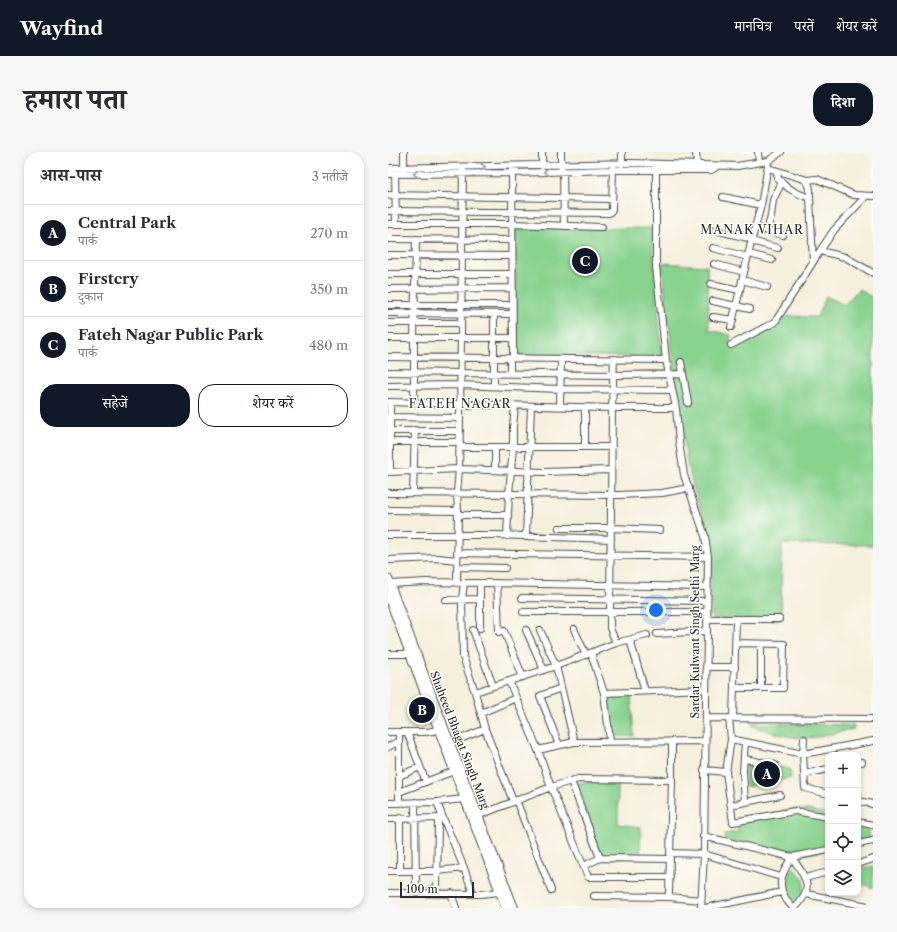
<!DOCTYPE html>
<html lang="hi">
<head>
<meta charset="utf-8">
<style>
	body { margin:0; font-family:"Libre Caslon Text","Noto Serif Devanagari",serif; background:#f7f7f7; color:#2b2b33 }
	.controls { position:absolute; right:12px; bottom:12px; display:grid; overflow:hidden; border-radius:8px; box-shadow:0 2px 6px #0003 }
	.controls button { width:36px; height:36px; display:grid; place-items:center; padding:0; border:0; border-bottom:1px solid #e1e1e2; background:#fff; color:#2b2b33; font:20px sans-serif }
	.scale { position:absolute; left:12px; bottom:10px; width:74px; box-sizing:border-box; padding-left:4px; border:2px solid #2b2b2b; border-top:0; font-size:11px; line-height:14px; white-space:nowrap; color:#2b2b2b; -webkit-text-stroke:3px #fdfcf7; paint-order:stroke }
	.you { position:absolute; left:268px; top:458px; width:14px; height:14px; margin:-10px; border:3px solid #fff; border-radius:50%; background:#1a73e8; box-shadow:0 0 0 6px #1a73e833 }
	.badge { display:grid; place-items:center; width:26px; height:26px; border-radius:50%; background:#111827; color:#fff; font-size:13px; font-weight:700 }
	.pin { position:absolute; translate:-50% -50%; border:2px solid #fff; box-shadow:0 1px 4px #0006 }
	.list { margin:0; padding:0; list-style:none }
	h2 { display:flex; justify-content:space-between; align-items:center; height:52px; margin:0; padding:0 16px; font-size:17px }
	h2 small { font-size:13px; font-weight:400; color:#7c7c81 }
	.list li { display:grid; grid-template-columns:26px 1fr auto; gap:12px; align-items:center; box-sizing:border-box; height:56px; padding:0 16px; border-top:1px solid #e1e1e2 }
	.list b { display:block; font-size:15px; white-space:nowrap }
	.list p { margin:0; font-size:13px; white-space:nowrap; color:#7c7c81 }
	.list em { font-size:13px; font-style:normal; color:#7c7c81 }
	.actions { display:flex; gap:8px; padding:12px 16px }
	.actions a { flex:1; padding:9px 0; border:1px solid #111827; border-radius:16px; text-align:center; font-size:14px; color:#111827 }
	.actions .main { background:#111827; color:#fff }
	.icon { flex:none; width:22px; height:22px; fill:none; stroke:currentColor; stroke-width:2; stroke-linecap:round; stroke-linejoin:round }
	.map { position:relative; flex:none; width:485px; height:756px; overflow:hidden; border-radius:16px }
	header { display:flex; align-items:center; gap:24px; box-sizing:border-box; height:56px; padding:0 20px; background:#111827; color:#fff }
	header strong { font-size:19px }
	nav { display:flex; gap:22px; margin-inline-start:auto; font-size:14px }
	.intro { display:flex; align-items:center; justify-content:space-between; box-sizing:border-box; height:96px; padding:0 24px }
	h1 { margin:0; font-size:28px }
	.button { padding:10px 18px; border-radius:16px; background:#111827; color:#fff; font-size:14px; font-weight:700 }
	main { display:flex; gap:24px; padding:0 24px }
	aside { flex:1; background:#fff; border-radius:16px; box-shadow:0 2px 6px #0003 }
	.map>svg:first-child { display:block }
</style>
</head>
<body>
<header>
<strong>Wayfind</strong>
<nav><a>मानचित्र</a><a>परतें</a><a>शेयर करें</a></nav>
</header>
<div class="intro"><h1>हमारा पता</h1><a class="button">दिशा</a></div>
<main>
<aside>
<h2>आस-पास<small>3 नतीजे</small></h2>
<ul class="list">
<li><span class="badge">A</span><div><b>Central Park</b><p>पार्क</p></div><em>270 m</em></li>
<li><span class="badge">B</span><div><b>Firstcry</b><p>दुकान</p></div><em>350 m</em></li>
<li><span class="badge">C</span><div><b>Fateh Nagar Public Park</b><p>पार्क</p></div><em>480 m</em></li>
</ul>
<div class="actions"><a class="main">सहेजें</a><a>शेयर करें</a></div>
</aside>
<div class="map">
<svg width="485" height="756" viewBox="0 0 485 756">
	<rect width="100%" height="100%" fill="#fdfcf7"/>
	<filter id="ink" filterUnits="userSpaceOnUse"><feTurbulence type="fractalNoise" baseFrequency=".025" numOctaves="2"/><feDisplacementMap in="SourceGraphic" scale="8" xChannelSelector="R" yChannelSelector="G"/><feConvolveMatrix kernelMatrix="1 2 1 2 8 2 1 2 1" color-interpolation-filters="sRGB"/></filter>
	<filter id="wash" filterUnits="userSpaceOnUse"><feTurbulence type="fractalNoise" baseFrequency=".012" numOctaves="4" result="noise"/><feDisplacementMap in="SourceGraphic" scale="16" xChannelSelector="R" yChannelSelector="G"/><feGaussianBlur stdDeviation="0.9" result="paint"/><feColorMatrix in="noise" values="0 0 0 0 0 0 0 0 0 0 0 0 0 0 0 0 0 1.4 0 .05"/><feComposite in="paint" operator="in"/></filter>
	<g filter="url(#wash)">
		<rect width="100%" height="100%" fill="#f5efdd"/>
		<path fill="#88d28e" stroke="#5a7e5c" d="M263,76L274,205L128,203L127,142L128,77Z
			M273,111L319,114L321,178L343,183L341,191L353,189L401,164L429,165L438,144L456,153L471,137L485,146V393L394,392L393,468L324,467L322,392L299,312Z
			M243,542L246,584H227L220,544Z
			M364,571L466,573V577C450,580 433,586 416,586C399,586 380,579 364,574Z
			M357,608L402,617L403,626L358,635Z
			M196,630L230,631V672L253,675L252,705L213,706L196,655L186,632Z
			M406,657L421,658L440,663V698L404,705L337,688L336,682L350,680L349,670Z
			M470,671L481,673L482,689L470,691Z
			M485,714V736L470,731V717Z
			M405,715L416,727C416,738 416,745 406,752L396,740V725Z"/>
	</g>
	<g filter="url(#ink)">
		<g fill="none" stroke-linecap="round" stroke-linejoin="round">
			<defs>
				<path id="minor" d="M154,0V14
					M173,0V14
					M234,0V12
					M308,0L309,13
					M370,0L371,10
					M268,12V114L278,208L288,256L291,290L296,323L317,384L320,405L316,702L313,756
					M0,16L244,11L349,14L380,9L393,0
					M16,16V0
					M7,18L8,72
					M124,18L125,206
					M175,19L176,74
					M0,22L124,21L223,18H323L327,16
					M418,28L429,27L466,43L485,44
					M394,30C402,39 411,42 422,46
					M0,43L224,47
					M335,45L373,53
					M0,59L221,61L224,58L225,15
					M0,72H124L214,75
					M368,75L395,83
					M327,78L364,87
					M379,79L383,64L385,48L394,30L390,27L389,19
					M0,87L124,88
					M363,89L390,96
					M325,96L360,105
					M432,99L446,78L478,44
					M361,102L384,108
					M0,103L124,104
					M425,110L432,99L457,105L485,121
					M326,112L356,120
					M0,122H124
					M354,128L379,135
					M323,132L352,138
					M0,137L124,136
					M325,149L362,157
					M0,153H124
					M0,161L124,162
					M106,162V234
					M325,165L345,168
					M0,171H73
					M343,175L364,87L373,53L380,13
					M0,186H124
					M343,193L387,170L425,110L422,46C422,38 423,32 416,27L380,16
					M0,205L278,208
					M293,210L300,251
					M0,220L226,223L295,222
					M122,221V210
					M0,234L72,233L172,237L284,238
					M0,250L224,256L226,207
					M26,250V186L28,87
					M172,255L173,207
					M197,256V295
					M0,265L72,266
					M0,279H72
					M0,290H72
					M72,295H224
					M107,318V295
					M0,320L71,317L156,320L223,318
					M2,320V250
					M0,341L231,343L274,341L301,336
					M25,341L27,278
					M0,358L70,359
					M70,363H120
					M171,376H223L272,378
					M0,383H107L223,387
					M119,384L121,342L125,295V275L127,254
					M138,385L143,254
					M69,401L320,405
					M0,408L50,406L69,408
					M69,415L117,416
					M69,431L70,359L69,341L71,317L72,266L75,15
					M76,431L74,447L75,505L87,540L97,577L125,649
					M109,431L111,480
					M2,432L38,430L319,435
					M134,446L319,449
					M58,448L92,447
					M135,460H319
					M319,467H391
					M92,476V431
					M186,477L198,503
					M85,478L105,534
					M138,478L156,518
					M152,478L168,514L186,590
					M116,479L135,525
					M269,482L319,479
					M242,488L257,539
					M228,491L222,476V459L224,256H288
					M203,501L216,541L222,589
					M0,502H22
					M318,515H347
					M121,529L150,598
					M346,536H395L396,492L348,491
					M373,536V492
					M87,540L168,514L228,491L259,483
					M216,541L318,537
					M93,561L128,546
					M318,566L485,567
					M341,566L343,587L415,602L485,589
					M345,566L348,467
					M0,580H39L54,577
					M19,580L38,630
					M416,587L415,602L417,636L440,642
					M62,591L97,577
					M171,593L152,544L173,536
					M0,595L11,589
					M357,607L387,613
					M470,610H474
					M316,618L338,620L343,587
					M338,620L345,670L407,659L440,665
					M416,622L440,617
					M11,624L32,615
					M183,629L212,706
					M11,640L66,619
					M128,648L163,738
					M470,649L485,652
					M27,650L28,741
					M357,650L355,619L357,590
					M0,651L49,650L76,647
					M11,651V580
					M343,653L392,643
					M89,664L163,635L190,627L284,628V589
					M12,666V719
					M55,666L76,716L85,741
					M0,667L55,666L49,650
					M470,670L485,673
					M315,684L404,705L440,698
					M470,692L485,689
					M282,701L316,702L393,725
					M404,705C417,726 428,735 407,756
					M404,705C391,725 387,737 405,756
					M470,712L485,707
					M196,714L212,706L282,707
					M0,719H49L76,716
					M282,725H200L163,635L150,598L186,590L317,589
					M417,726L440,720
					M0,741L92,742L112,740
					M43,741V737H49L50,666
					M63,741L68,756
					M281,741L284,628
					M418,742L485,755
					M206,744L281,745L313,748
					M317,756L394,740"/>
				<path id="secondary" d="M0,427L56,576L126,756
					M0,443L118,756"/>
			</defs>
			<use href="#minor" stroke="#494846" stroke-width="8"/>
			<use href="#secondary" stroke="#494846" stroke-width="10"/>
			<use href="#minor" stroke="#fff" stroke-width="6"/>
			<use href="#secondary" stroke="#fff" stroke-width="8"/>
		</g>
		<defs><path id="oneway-chevron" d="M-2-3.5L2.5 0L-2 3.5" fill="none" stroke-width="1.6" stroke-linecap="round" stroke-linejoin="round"/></defs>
		<g stroke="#a0a0a0">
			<use href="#oneway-chevron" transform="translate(95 15)"/>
			<use href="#oneway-chevron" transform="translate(158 20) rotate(178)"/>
			<use href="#oneway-chevron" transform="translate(28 22) rotate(179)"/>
		</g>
	</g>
	<g text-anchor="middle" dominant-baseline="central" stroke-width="3" stroke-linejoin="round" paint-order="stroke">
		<g font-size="11" fill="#2b2b2b" stroke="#fdfcf7">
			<text transform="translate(307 480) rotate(-90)">Sardar Kulwant Singh Sethi Marg</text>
			<text transform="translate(72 588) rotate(69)">Shaheed Bhagat Singh Marg</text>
		</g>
		<g font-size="12" letter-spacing="1" fill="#2b2b2b" stroke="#fdfcf7">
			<text x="364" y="77">MANAK VIHAR</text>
			<text x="72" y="251">FATEH NAGAR</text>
		</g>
	</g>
</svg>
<div class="controls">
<button>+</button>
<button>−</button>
<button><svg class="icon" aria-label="locate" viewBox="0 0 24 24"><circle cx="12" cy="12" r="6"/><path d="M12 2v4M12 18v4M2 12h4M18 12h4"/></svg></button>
<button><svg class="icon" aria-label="layers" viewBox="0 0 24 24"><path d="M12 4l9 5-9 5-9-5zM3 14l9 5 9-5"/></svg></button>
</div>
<div class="scale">100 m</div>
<div class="you"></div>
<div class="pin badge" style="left:379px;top:622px">A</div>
<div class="pin badge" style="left:34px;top:558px">B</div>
<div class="pin badge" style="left:197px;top:109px">C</div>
</div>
</main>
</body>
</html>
